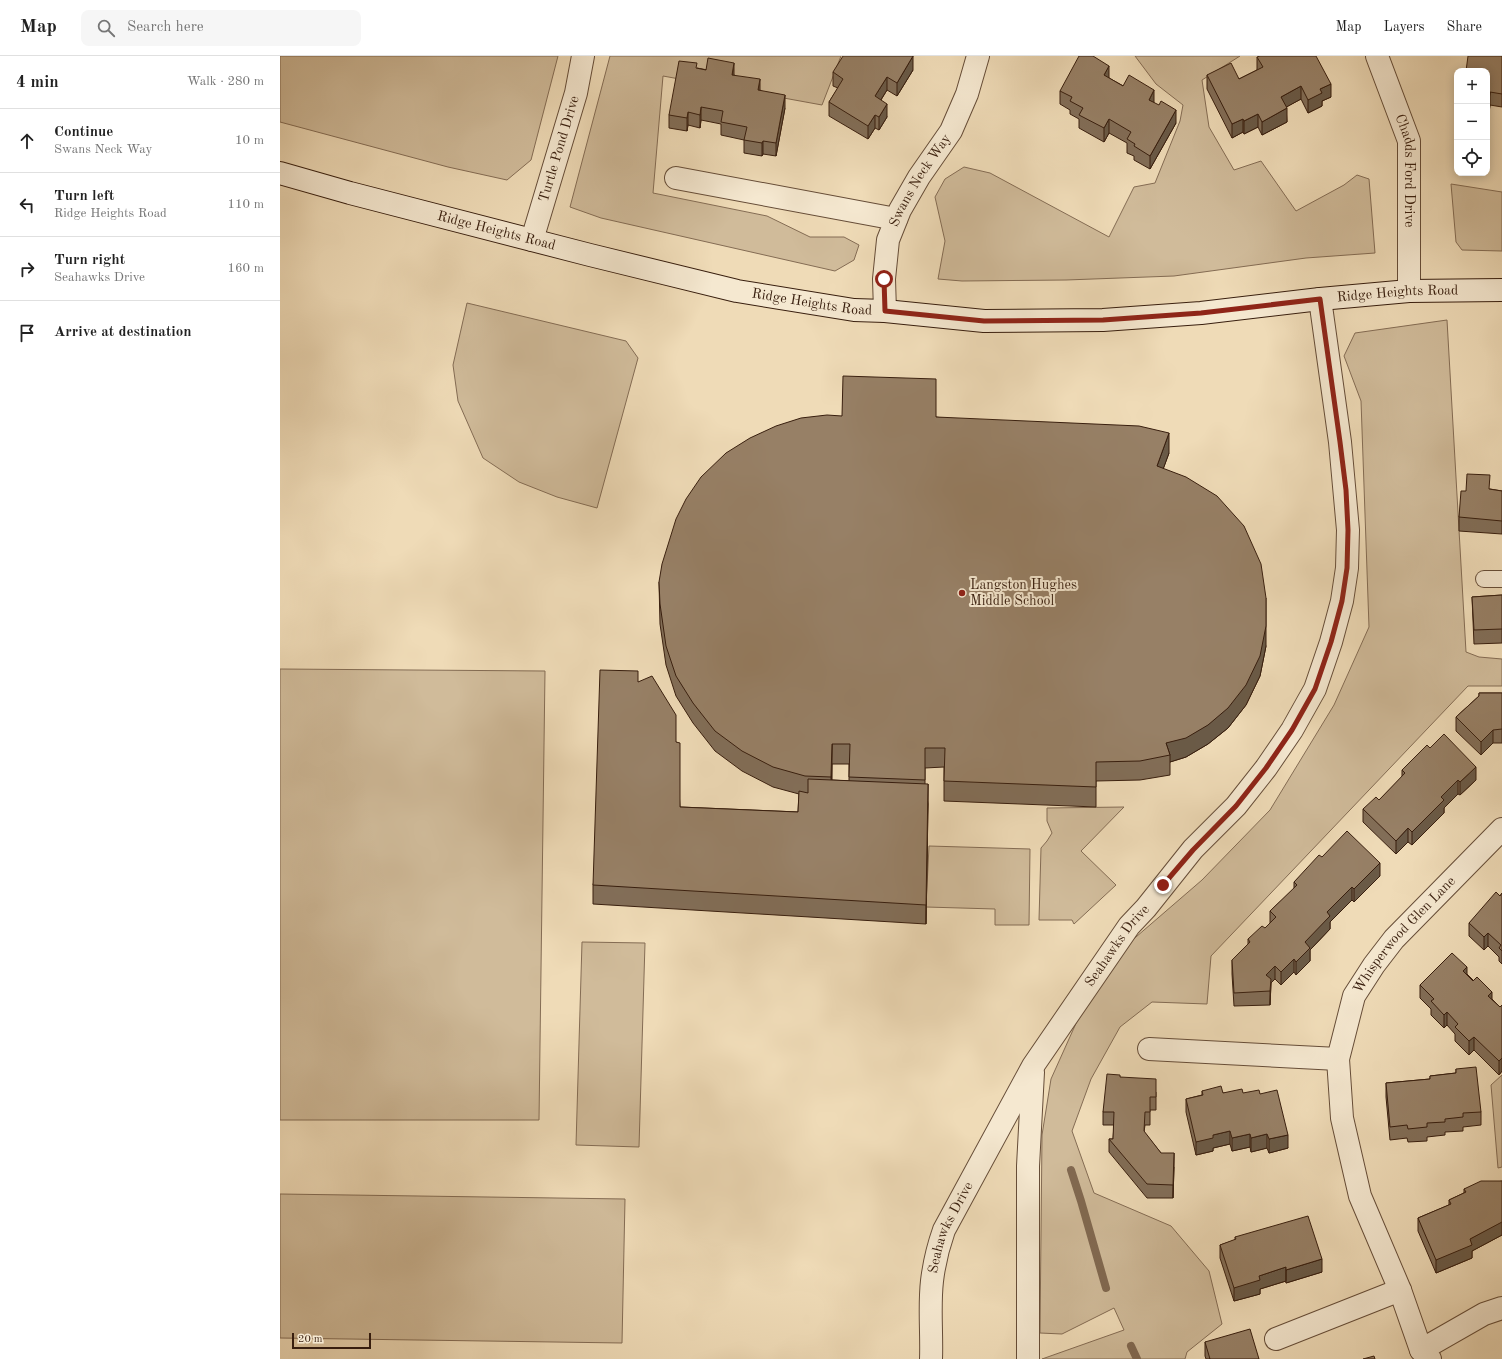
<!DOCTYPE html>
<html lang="en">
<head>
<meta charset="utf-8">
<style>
	body { margin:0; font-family:"Old Standard TT",serif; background:#f6f6f6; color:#222 }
	.controls { position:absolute; right:12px; top:12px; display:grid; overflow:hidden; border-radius:8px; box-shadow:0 2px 10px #0003 }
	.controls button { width:36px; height:36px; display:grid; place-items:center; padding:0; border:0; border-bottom:1px solid #e0e0e0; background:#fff; color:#222; font:20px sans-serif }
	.scale { position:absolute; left:12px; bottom:10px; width:79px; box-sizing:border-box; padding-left:4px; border:2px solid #381e0e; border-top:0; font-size:11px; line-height:14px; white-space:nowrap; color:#381e0e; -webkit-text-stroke:3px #f5e8d0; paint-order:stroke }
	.stop { position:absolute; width:12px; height:12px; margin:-9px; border:3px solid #8f2418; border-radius:50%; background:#fff }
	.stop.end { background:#8f2418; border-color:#fff; box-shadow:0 1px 4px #0008 }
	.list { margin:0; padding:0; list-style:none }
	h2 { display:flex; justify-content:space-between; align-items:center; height:52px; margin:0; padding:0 16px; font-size:17px }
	h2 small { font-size:13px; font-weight:400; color:#767676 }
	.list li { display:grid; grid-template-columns:26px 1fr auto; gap:12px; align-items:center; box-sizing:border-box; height:64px; padding:0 16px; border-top:1px solid #e0e0e0 }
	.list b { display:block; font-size:15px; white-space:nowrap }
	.list p { margin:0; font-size:13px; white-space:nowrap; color:#767676 }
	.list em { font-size:13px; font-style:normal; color:#767676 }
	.icon { flex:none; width:22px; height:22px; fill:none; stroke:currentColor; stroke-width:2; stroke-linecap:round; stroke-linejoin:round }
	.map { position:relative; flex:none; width:1222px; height:1303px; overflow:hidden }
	header { display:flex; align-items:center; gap:24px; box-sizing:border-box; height:56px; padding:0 20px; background:#fff; border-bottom:1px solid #e0e0e0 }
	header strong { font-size:19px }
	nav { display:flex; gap:22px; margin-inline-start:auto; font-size:14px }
	.search { width:280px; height:36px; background:#f6f6f6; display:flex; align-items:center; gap:10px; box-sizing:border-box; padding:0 14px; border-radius:8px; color:#767676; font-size:15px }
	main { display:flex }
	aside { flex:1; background:#fff }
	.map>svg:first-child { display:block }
</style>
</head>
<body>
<header>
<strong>Map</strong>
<div class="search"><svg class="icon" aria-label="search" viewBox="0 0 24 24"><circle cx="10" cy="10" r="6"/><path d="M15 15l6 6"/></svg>Search here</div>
<nav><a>Map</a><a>Layers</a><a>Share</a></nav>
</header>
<main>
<aside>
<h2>4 min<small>Walk · 280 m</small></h2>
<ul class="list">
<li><svg class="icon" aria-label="ahead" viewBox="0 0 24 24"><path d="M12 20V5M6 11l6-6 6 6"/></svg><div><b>Continue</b><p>Swans Neck Way</p></div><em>10 m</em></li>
<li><svg class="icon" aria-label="left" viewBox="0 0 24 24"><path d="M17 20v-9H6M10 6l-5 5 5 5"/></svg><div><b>Turn left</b><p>Ridge Heights Road</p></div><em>110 m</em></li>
<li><svg class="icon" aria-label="right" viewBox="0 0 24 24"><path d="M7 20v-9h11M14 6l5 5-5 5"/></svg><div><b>Turn right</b><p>Seahawks Drive</p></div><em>160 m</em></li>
<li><svg class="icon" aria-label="arrive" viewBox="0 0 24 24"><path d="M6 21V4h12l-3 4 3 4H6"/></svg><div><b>Arrive at destination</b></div></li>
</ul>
</aside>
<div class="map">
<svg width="1222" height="1303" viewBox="0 0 1222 1303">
	<rect width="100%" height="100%" fill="#efdbb7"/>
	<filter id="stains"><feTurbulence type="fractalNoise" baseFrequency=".005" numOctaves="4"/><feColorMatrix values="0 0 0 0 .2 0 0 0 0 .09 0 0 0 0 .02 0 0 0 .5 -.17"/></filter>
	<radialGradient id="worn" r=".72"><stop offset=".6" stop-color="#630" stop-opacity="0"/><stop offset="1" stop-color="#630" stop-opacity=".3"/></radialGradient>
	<path fill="#d0bb9a" stroke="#846c54" d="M0,0H278L251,104L227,124L168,111L0,66Z
		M330,0H561L542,49L383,20L373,137L487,160L530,181H564L579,189L574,204L555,215L321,162L290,151Z
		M855,0H960L922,24L929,71L954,114L981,105L1016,155L1064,129L1077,119L1089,123L1095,197L1026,202L894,220L786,224L682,225L658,223L665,185L655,141L665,123L684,111L710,117L829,181L854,131L875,127L900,65L903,49L876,28Z
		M1171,128L1222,136V195L1182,194L1176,186Z
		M187,247L346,285L358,302L317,452L277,441L239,426L203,402L178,345L173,309Z
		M1167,264L1186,596L1199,601L1222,603V630H1188L931,900L927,948L872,946L840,971L811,1023L792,1075L814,1137L891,1170L929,1215L942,1268L907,1296L905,1303H762L844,1274L834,1252L782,1278L760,1277L762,1079L771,1023L802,954L849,887L922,824L990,754L1054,649L1089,571L1081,345L1064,300L1075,277Z
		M0,613L265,615L259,1064H0Z
		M844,751L801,795L836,829L794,868L792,864H759L761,792L767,785L772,777L767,765V752Z
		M649,790L750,793L749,869H715V853L646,851Z
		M302,886L365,887L359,1091L296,1089Z
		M1222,1019V1111L1218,1112L1211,1029Z
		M0,1138L345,1143L342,1287L0,1282Z"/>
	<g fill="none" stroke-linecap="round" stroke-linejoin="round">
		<path stroke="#816951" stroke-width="8" d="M791,1114L801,1145L826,1232
			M851,1290L857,1303"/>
		<defs>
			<path id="lane" d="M1204,523H1222"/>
			<g id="street">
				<path id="s1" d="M1097,0L1129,85V235"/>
				<path d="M396,122L616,163"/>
				<path id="s2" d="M252,184L296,37L303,0"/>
				<path id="s3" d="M605,255L604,223L608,184L620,154L639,121L671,75L687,38L698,0"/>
				<path d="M869,993L1058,1003"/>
				<path d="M996,1283L1120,1234"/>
				<path d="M1141,1294L1204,1258L1222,1252"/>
				<path id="s4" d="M651,1303C652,1277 649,1251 652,1225C654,1208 658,1191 664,1174L753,1010L849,870L866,852L913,793L956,750L986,712L1012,674L1035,633L1051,586L1062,545L1067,512L1068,474L1060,386L1040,243"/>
				<path d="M748,1303V1110L753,1016"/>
				<path id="s5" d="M1150,1303L1141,1294L1120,1234L1080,1140L1062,1062L1058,1003L1074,940L1094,909L1114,883L1222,773"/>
			</g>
			<g id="secondary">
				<path id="s6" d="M0,117L70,137L310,199L457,235L574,254L605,255L704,265L823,264L921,257L1040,243L1129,235L1222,234"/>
			</g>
		</defs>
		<use href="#lane" stroke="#664d38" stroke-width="18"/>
		<use href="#street" stroke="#664d38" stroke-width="24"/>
		<use href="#secondary" stroke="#381e0e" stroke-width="24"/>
		<use href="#lane" stroke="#f5e8d0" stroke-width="16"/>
		<use href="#street" stroke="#f5e8d0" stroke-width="22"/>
		<use href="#secondary" stroke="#f5e8d0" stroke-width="22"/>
	</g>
	<path fill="#826e58" stroke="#381e0e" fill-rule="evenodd" d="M1215,0H1222V51L1210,49L1208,65H1207V15Z
		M977,1L1051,41L1042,45V50L1028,57L1021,43L1006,51L1007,66L982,79L978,71L964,78L963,76L952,82L927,33V19L959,23L977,14Z
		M417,12L454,19L480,34L505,52L496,100L483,98L482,100L464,97V84L441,79V68L421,64L420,72L408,69L407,75L389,72V59Z
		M633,14L617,40L607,34L601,44L607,61L599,74L595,72L588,83L549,60V46L558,32L553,30V16Z
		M829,22L874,47L896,67L870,113L854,104V100L847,97V87L829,77L824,86L799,72V63L790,58V54L780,48V35Z
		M562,360L656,361L889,397L883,413L986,590L980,620L966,649L948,672L928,688L906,701L890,706V719L860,724L816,725V751L664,745V711L645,712V728L648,748L646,868L313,848V829L358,626L396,686L400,751L518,756L519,738L493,731L462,715L435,695L413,667L396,640L386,609L380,568L379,526ZM552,708H569V725L552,724Z
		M1210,433L1222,435V478L1179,475V461L1186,435Z
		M1222,539V587L1194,588L1192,541Z
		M1199,637H1222V687H1213L1201,699L1176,675V661L1199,640Z
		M1150,692L1196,724L1180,739L1178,738L1164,752V757L1132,789L1128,786L1116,798L1083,766V753L1099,744L1122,721V714Z
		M1042,801L1100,820L1074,846L1072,844L1050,866V873L1030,894V905L1016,919L1014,916L1001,929L995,923L991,927L990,949L954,950L952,918V904L968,888V883L985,872L990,867V855L1014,833V826Z
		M1222,837V908L1219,905V901L1208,890L1204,894L1189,880V867L1220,840Z
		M1187,918L1220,951L1222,949V1015L1219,1019L1194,994L1189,999L1175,985V978L1167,969L1164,972L1151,959V953L1140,942V929Z
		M1176,1013L1201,1056V1069L1183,1071V1075L1165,1076V1079L1147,1081V1085L1128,1086L1127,1082L1110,1084L1106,1041V1027L1150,1023V1020L1176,1017Z
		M840,1021L876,1036V1054H870V1069H865L864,1076L881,1097L894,1111L893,1142H867L829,1096V1083H833L834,1069H823V1056Z
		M922,1035L943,1037L980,1038L1008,1092L989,1097L987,1092L971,1096L970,1091L952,1095L950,1088L933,1092V1095L916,1099L906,1056V1043L922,1039Z
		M1222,1125V1179L1192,1195V1202L1156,1217L1138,1175V1162L1169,1149V1144L1184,1137V1133Z
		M955,1181L1042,1216L1006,1227V1225L980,1233V1238L954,1245L940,1202V1189L955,1184Z
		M925,1286L979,1303H926L925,1300Z"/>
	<path fill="#6a5a47" stroke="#381e0e" d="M633,0V14L617,40V27Z
		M454,7V20L452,19Z
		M829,10V23L824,19Z
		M607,21V34L595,53V40Z
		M480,23V37L478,34Z
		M1051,28V41L1042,45V50L1028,57V44L1040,33Z
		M1021,30V43L1001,54V41Z
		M874,34V47L869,44Z
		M1210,36V49L1208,65V52Z
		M505,39V52L496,100V87Z
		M607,48V61L599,74V61Z
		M421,51V64L420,72V59Z
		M1007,52V66L982,79V66Z
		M896,54V67L870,113V100Z
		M408,56V69L407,75V62Z
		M978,58V71L964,78V65Z
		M595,59V72L588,83V70Z
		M829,63V77L824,86V72Z
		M963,63V76L952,82V68Z
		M483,85V98L482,100V87Z
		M889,377V397L877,430V410Z
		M986,542V590L980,620L966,649L948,672L928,688L906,701L890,706V699L886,687Z
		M1213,674V687L1201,699V686Z
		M552,688V708L551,741V721Z
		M1196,711V724L1180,739V726Z
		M1178,724V738L1164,752V757L1132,789V776L1161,741Z
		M648,728V748L646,868V849Z
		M1128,772V786L1116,798V785Z
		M1100,807V820L1074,846V833Z
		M1072,831V844L1050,866V873L1030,894V905L1016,919V906L1025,886L1047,856Z
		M1208,877V890L1204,894V881Z
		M1014,903V916L1001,929V916Z
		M995,910V923L991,927L990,949V935L986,919Z
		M1187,911V924L1183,915Z
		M1212,936V949L1208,940Z
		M1167,956V969L1164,972V959Z
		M1194,981V994L1189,999V985Z
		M1222,1002V1015L1219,1019V1005Z
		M950,1075V1088L933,1092V1095L916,1099V1086L933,1079Z
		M970,1078V1091L952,1095V1082Z
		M987,1078V1092L971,1096V1082Z
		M1008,1079V1092L989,1097V1083Z
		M894,1097V1111L893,1142V1129Z
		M1222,1165V1179L1192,1195V1202L1156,1217V1204L1190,1183Z
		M1042,1203V1216L1006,1227V1214Z
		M1006,1211V1225L980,1233V1238L954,1245V1232L979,1220Z"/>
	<path fill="#978066" stroke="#381e0e" d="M563,0H633L617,27L607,21L595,40L607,48L599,61L595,59L588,70L549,46L563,23L553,16Z
		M799,0H813L829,10L824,19L843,30L849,19L874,34L869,44L879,49L881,45L896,54L870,100L854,90L855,88L847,83L851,76L829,63L824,72L799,59L803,52L790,45L792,41L780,35Z
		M980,0H1036L1051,28L1040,33L1042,37L1028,44L1021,30L1001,41L1007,52L982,66L978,58L964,65L963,63L952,68L927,19L951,7L959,23L983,11L977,1Z
		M1188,0H1222V38L1210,36L1208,52L1207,51V15H1186Z
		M428,2L454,7L452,19L480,23L478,34L505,39L496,87L483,85L482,87L464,84L467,71L441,66L443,55L421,51L420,59L408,56L407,62L389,59L399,5L417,7L416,12L426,14Z
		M563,320L656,323V361L859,370L889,377L877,410L906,421L937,440L964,470L981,508L986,542V570L980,600L966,629L948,652L928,669L906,682L886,687L890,699L860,705L816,706V731L664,725L665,692H645V724L569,721L570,688H552L551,721L525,720L493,711L462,695L435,675L413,647L396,620L386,590L380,548L379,526L382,508L396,463L406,443L421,421L446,397L470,382L496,370L521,362L547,359L562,360Z
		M1187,418L1210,419L1209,433L1222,435V465L1179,461L1181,435H1186Z
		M1222,539V573L1194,574L1192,541Z
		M320,614L358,615V626L372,620L396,659V686L400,687V751L518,756L519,735L528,737V723L648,728L646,849L313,829Z
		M1199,637H1222V673L1213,674L1201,686L1176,661L1199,640Z
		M1164,678L1196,711L1180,726L1178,724L1161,741L1164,744L1132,776L1128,772L1116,785L1083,753L1096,741L1099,744L1125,717L1122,714L1147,689L1150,692Z
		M1067,775L1100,807L1074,833L1072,831L1047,856L1050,860L1025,886L1030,892L1016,906L1014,903L1001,916L995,910L986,919L991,923L990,935L954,937L952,904L970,886L968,883L982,870L985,872L996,861L990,855L1017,829L1014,826L1039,799L1042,801Z
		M1216,836L1220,840L1222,837V895L1219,892L1221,889L1208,877L1204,881L1189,867Z
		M1172,897L1187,911L1183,915L1193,925L1197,921L1212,936L1208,940L1220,951L1222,949V1002L1219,1005L1194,981L1189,985L1175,971L1178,968L1167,956L1164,959L1151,945L1154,943L1140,929Z
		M1196,1011L1201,1056L1183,1057V1061L1165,1063V1066L1147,1067V1071L1128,1073L1127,1069L1110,1071L1106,1027L1150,1023V1020L1176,1017V1013Z
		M827,1018L840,1019V1021L876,1023V1041H870V1056H865L864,1075L881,1097H894L893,1129L867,1128L829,1083H833L834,1056H823Z
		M941,1030L943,1037L962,1033L963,1037L979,1034L980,1038L997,1034L1008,1079L989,1083L987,1078L971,1082L970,1078L952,1082L950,1075L933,1079V1082L916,1086L906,1043L923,1039L922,1035Z
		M1201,1125H1222V1166L1190,1183L1192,1189L1156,1204L1138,1162L1171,1148L1169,1144L1186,1136L1184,1133Z
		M1028,1160L1042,1203L1006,1214V1211L979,1220L980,1224L954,1232L940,1189L956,1183L955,1181Z
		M970,1273L979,1303H929H930L925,1286Z
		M1094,1300L1095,1303H1083Z"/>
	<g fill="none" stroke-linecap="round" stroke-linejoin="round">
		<path stroke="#8f2418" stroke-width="5" d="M604,223L605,255L704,265L823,264L921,257L1040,243L1060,386L1066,434L1068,474L1067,512L1062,545L1051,586L1035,633L1012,674L986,712L956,750L913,794L883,829"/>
	</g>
	<circle fill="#8f2418" stroke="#f5e8d0" stroke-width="1.5" cx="682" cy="537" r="4"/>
	<g text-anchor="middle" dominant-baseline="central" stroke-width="4" stroke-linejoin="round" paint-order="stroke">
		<g font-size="14" fill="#381e0e" stroke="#f5e8d0">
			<text stroke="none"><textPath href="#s2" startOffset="95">Turtle Pond Drive</textPath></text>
			<text stroke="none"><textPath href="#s1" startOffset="120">Chadds Ford Drive</textPath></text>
			<text stroke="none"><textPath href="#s3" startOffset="139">Swans Neck Way</textPath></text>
			<text stroke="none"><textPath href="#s6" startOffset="224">Ridge Heights Road</textPath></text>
			<text stroke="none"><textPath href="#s6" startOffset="1136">Ridge Heights Road</textPath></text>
			<text stroke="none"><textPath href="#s6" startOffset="548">Ridge Heights Road</textPath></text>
			<text stroke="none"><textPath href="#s5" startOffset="462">Whisperwood Glen Lane</textPath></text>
			<text stroke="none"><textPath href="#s4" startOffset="464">Seahawks Drive</textPath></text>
			<text stroke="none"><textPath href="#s4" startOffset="135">Seahawks Drive</textPath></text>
		</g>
		<g font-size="14" fill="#381e0e" stroke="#f5e8d0" text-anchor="start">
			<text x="690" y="529">Langston Hughes<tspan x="690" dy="16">Middle School</tspan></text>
		</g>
	</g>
	<rect width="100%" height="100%" filter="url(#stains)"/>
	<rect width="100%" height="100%" fill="url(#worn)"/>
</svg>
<div class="controls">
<button>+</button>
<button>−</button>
<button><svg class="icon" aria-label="locate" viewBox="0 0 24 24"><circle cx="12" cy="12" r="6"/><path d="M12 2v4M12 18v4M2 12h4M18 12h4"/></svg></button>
</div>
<div class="scale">20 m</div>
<div class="stop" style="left:604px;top:223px"></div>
<div class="stop end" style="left:883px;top:829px"></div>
</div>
</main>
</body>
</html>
